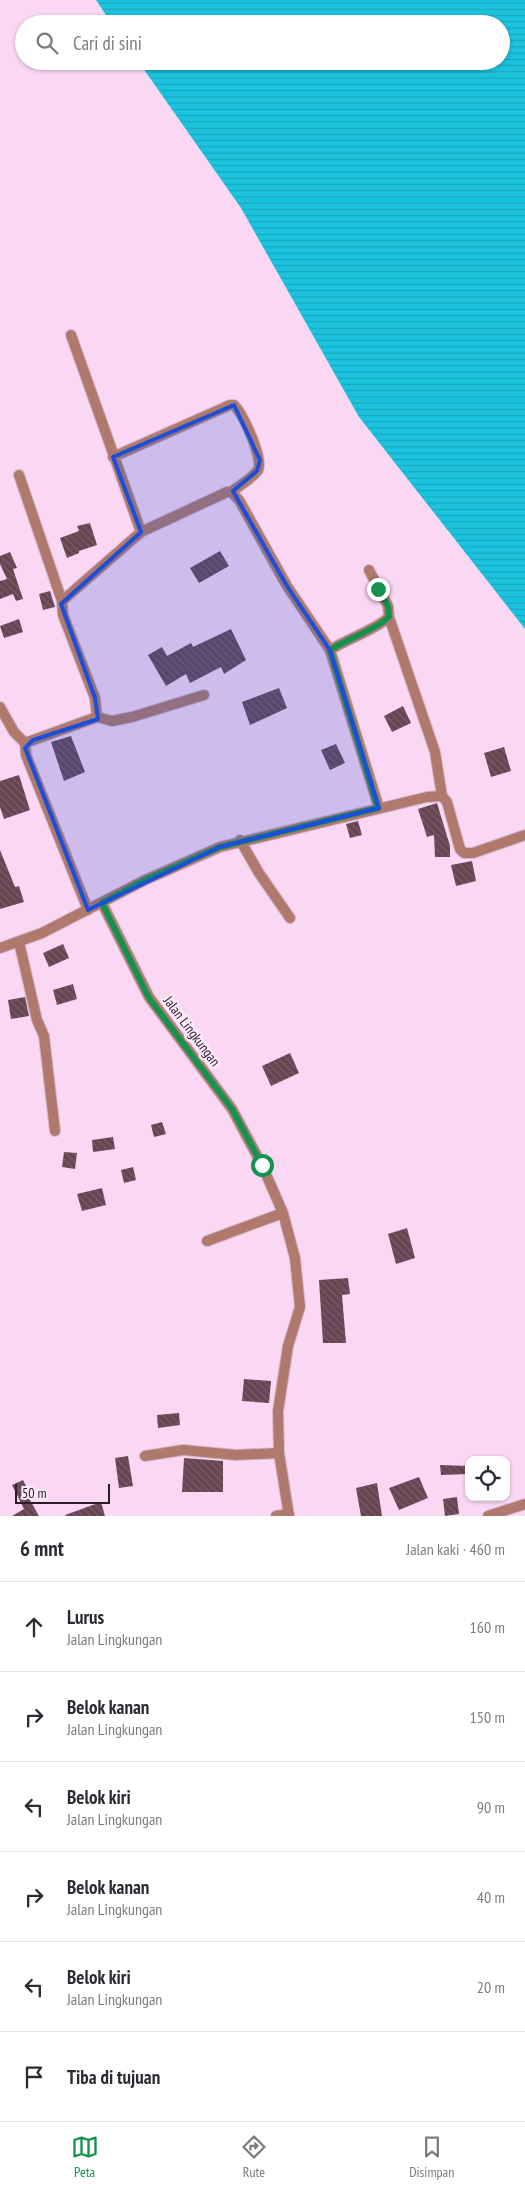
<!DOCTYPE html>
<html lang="id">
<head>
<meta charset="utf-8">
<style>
	body { margin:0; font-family:"PT Sans Narrow",sans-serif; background:#f7f7f7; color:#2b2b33 }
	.controls { position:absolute; right:15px; bottom:15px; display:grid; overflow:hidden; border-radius:10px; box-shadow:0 1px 4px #0004 }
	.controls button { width:45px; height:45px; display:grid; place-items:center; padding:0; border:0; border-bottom:1px solid #e1e1e2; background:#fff; color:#2b2b33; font:25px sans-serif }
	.scale { position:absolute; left:15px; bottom:12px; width:95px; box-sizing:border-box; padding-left:5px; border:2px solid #291d27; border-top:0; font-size:14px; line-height:18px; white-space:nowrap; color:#291d27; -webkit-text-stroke:4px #feeafa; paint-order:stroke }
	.stop { position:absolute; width:15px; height:15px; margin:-11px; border:4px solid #15924f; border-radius:50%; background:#fff }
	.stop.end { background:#15924f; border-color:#fff; box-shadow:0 1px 5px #0008 }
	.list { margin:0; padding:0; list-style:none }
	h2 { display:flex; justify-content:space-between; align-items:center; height:65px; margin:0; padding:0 20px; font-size:21px }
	h2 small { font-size:16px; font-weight:400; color:#7c7c81 }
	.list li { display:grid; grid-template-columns:32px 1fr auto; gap:15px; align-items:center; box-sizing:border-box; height:90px; padding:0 20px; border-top:1px solid #e1e1e2 }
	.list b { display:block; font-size:19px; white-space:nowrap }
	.list p { margin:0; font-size:16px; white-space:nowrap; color:#7c7c81 }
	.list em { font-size:16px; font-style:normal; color:#7c7c81 }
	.icon { flex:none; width:28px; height:28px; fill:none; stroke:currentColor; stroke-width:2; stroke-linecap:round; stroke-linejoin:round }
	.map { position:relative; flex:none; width:525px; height:1516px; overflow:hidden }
	.search { position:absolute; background:#fff; box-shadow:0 1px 4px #0004; left:15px; right:15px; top:15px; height:55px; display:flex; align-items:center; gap:12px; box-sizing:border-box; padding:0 18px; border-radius:28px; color:#7c7c81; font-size:19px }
	.sheet { height:605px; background:#fff }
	nav { display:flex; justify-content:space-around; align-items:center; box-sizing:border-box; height:70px; border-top:1px solid #e1e1e2; background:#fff; font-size:14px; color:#7c7c81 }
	nav a { display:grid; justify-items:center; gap:2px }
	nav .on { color:#15924f }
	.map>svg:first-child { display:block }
</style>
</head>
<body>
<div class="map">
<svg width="525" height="1516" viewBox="0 0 525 1516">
	<defs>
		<pattern id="water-rules" width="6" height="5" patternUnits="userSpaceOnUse" patternTransform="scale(1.25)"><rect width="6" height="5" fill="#1cc3de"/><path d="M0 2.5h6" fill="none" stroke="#1aa7be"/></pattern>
		<pattern id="building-back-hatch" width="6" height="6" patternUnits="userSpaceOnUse" patternTransform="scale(1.25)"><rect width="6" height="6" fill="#674553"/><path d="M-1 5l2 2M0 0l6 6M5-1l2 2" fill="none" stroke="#795d68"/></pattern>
	</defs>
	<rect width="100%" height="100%" fill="#fad8f3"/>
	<path fill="url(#water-rules)" d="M96,0H525V629L359,417L241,208L138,61H501V24H112Z"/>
	<path fill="url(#building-back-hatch)" d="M90,523L97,545L79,551V553L67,558L60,538L79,531L77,526Z
		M220,551L229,566L199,583L190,568Z
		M10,552L17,568L13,569L23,599L16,601L13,594L0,599V581L7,579L0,564V556Z
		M50,591L55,607L43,610L39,594Z
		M19,619L23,632L4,638L0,626Z
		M231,629L246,660L224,674L221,667L190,683L186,674L166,686L148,655L162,647L167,656L191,643L193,647Z
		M279,688L287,708L250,725L242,702Z
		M403,706L411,723L392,732L384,716Z
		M71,736L85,772L64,781L51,742Z
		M336,744L345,763L330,770L321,750Z
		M504,747L511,771L491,777L484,753Z
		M19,775L30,810L4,819L0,807V781Z
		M437,803L450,846V857H435L434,835L427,837L418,809Z
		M358,821L362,835L350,838L346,824Z
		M0,850L15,887L19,886L24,902L0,909Z
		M472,861L476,881L456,886L451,865Z
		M63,944L69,958L49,967L43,953Z
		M73,984L77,999L57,1005L53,990Z
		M25,997L29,1016L11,1019L8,1000Z
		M290,1053L299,1073L271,1086L262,1066Z
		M162,1122L166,1134L154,1137L151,1125Z
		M113,1137L115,1149L93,1152L92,1140Z
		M64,1152L77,1153L75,1169L62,1167Z
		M133,1167L136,1180L124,1183L121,1170Z
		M102,1188L106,1205L82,1211L77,1194Z
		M407,1228L415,1258L396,1264L388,1234Z
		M348,1278L350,1294L342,1295L346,1343H323L319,1280Z
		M244,1379L271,1381L269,1403L242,1401Z
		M179,1413L180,1425L158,1428L157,1415Z
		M128,1456L133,1486L119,1488L115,1458Z
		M184,1458L223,1461V1492H182Z
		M440,1465L469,1466V1474L441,1475Z
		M419,1477L428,1498L399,1510L389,1488Z
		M23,1480L29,1492L26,1493L39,1516H12L24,1509L12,1485Z
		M377,1483L382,1516H361L356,1488Z
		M457,1497L459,1514L445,1516L443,1499Z
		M101,1502L105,1516H66L65,1515Z"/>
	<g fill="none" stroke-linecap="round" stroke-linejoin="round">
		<defs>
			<path id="minor" d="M71,335L141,532
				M113,457L230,405H234C243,414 264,459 258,470C253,478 239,486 231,492
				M19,475L62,601
				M369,570L388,606L389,617C377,629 347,639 330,650L379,808
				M389,617L435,752L442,796L447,802L460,849L464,853H473L525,835
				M0,707L14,732L25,743
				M97,717L95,698L63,615L62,601L141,532L227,492H231L239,500L287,586L330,650
				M25,743L97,717L112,721L132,717L204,695
				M25,743L26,755L88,910
				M240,840L259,873L290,918
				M102,903L149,997L232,1109L262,1165L283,1213L295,1258L300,1307L288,1346L278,1411L279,1453L289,1516
				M19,942L37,1020L44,1036L55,1131
				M0,948L42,933L145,880L220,847L427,797L442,796
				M207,1241L283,1213
				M145,1456L183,1450L236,1455L279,1453
				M276,1516L289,1514
				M488,1516L525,1504"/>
		</defs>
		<use href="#minor" stroke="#d4b6ce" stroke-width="12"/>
		<use href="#minor" stroke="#b0796d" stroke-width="10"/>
	</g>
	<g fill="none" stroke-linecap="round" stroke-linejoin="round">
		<path stroke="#15924f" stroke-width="6" d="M262,1165L232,1109L149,998L102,903L145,880L220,847L378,808L330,650C347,639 377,629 389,617L388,606L378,589"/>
	</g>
	<path fill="#1d4ed8" fill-opacity="0.2" stroke="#1d4ed8" stroke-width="4" stroke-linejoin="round" d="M234,405L260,460L257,471L233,491L287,586L330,650L379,808L220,847L88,910L25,748L33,740L98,719L95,698L61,604L141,532L113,457Z"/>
	<g text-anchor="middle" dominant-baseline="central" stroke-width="5" stroke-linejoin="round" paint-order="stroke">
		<g font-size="14" fill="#291d27" stroke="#feeafa">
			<text transform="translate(192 1031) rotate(53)">Jalan Lingkungan</text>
		</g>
	</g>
</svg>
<div class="controls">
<button><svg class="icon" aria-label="locate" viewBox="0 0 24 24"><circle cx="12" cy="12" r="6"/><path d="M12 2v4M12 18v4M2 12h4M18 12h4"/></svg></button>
</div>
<div class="scale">50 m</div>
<div class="stop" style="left:262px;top:1165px"></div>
<div class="stop end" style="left:378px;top:589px"></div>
<div class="search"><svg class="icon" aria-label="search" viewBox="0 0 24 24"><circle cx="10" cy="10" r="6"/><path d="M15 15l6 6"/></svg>Cari di sini</div>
</div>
<section class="sheet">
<h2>6 mnt<small>Jalan kaki · 460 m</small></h2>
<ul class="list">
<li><svg class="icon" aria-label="ahead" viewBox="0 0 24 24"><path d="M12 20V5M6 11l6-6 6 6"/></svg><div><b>Lurus</b><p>Jalan Lingkungan</p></div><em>160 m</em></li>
<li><svg class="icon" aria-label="right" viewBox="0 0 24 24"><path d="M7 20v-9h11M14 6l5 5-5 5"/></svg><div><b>Belok kanan</b><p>Jalan Lingkungan</p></div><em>150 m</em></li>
<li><svg class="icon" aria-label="left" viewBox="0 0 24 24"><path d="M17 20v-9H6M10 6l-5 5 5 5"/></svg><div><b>Belok kiri</b><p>Jalan Lingkungan</p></div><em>90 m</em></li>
<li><svg class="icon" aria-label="right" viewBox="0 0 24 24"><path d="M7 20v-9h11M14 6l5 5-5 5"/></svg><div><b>Belok kanan</b><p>Jalan Lingkungan</p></div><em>40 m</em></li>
<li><svg class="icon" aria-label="left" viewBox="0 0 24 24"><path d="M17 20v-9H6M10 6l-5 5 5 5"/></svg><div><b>Belok kiri</b><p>Jalan Lingkungan</p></div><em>20 m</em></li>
<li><svg class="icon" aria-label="arrive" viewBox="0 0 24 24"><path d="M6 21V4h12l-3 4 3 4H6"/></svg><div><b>Tiba di tujuan</b></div></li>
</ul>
</section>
<nav>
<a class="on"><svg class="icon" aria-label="map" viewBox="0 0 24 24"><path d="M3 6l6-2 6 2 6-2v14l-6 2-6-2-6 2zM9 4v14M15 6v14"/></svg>Peta</a>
<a><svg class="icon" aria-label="directions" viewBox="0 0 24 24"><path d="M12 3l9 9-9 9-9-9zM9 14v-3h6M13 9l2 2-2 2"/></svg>Rute</a>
<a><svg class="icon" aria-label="saved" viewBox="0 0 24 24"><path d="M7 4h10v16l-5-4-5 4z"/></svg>Disimpan</a>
</nav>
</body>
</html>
